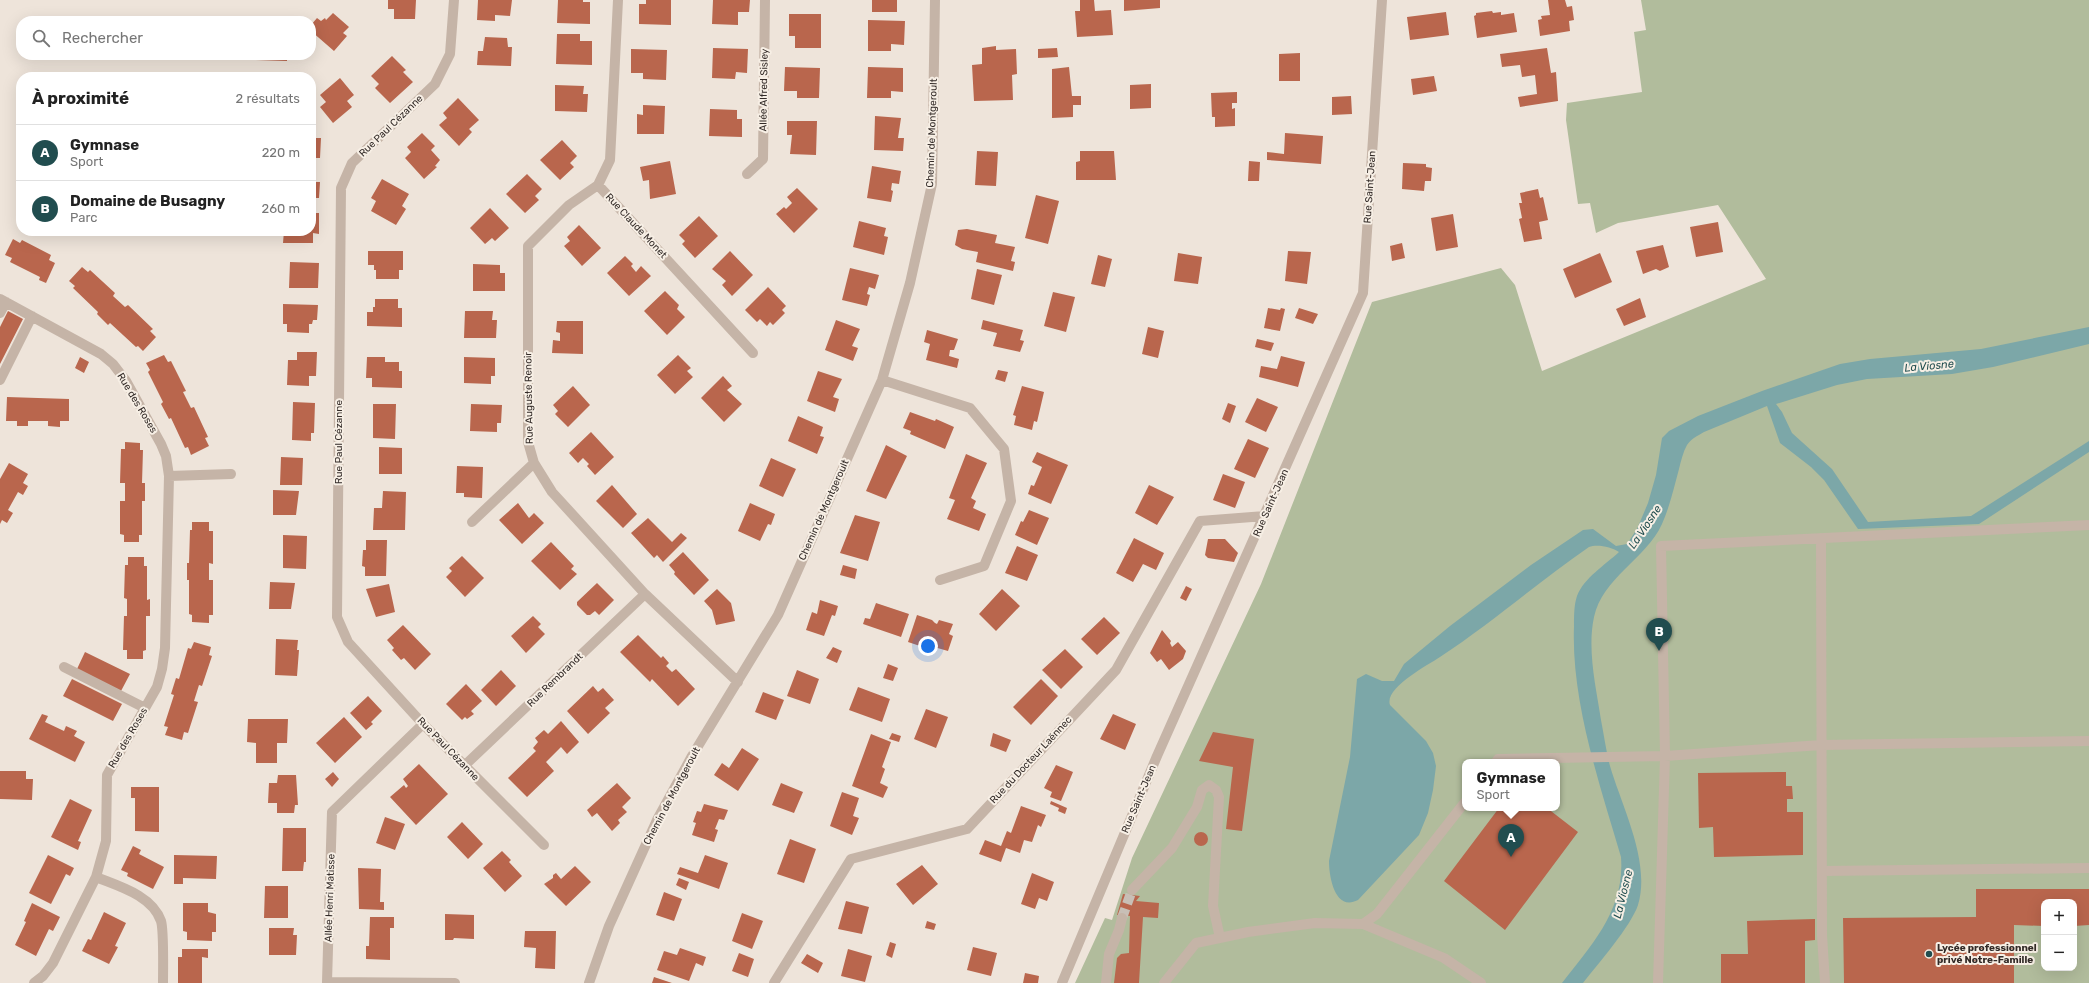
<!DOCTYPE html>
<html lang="fr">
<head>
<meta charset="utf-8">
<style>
	body { margin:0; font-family:Rubik,sans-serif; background:#f6f6f6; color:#222 }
	.controls { position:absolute; right:12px; bottom:12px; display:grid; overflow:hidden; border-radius:8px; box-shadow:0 4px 16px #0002 }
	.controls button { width:36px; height:36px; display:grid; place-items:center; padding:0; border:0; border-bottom:1px solid #e0e0e0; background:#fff; color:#222; font:20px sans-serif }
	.you { position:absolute; left:928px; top:646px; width:14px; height:14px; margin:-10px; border:3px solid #fff; border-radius:50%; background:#1a73e8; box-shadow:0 0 0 6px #1a73e833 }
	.badge { display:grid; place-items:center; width:26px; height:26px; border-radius:50%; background:#214d4f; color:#fff; font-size:13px; font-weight:700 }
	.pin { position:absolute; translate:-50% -33px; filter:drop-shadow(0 1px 2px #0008) }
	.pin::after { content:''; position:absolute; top:21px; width:14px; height:12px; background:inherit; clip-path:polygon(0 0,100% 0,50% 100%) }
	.popup { position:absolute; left:1462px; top:759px; width:98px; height:52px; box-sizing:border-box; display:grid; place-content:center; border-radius:8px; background:#fff; filter:drop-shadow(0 1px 3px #0005); font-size:13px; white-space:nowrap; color:#767676 }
	.popup b { font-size:15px; color:#222 }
	.popup::after { content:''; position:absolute; left:50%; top:100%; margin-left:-8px; border:8px solid transparent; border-top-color:#fff }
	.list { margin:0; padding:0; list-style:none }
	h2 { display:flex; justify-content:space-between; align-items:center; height:52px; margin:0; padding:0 16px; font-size:17px }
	h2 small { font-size:13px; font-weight:400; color:#767676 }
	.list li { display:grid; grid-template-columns:26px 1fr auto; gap:12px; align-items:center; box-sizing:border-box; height:56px; padding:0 16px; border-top:1px solid #e0e0e0 }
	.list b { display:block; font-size:15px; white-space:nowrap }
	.list p { margin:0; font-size:13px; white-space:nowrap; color:#767676 }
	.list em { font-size:13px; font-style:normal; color:#767676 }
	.icon { flex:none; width:22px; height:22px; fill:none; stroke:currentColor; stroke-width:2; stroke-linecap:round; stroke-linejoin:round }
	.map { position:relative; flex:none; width:2089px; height:983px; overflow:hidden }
	.search { position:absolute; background:#fff; box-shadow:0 4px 16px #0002; left:16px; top:16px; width:300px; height:44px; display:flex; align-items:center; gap:10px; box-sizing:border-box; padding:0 14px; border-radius:16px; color:#767676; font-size:15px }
	.panel { position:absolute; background:#fff; box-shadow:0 4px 16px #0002; left:16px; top:72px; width:300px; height:164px; border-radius:16px }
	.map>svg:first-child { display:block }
</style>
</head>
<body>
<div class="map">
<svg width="2089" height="983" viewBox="0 0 2089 983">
	<rect width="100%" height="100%" fill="#eee4da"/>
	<path fill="#b1bc9c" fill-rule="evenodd" d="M1641,0H2089V983H1075L1105,918L1112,920L1132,858L1261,584L1372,302L1501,268L1515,285L1542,371L1766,279L1718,205L1618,223L1596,233L1590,203L1578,204L1566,120L1567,103L1642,92L1634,32L1646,30ZM1465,762H1557V808H1465ZM2044,902H2074V968H2044Z"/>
	<path fill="#7ca7a8" d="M2089,327V344L1993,367L1952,374L1867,379L1837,385L1776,404L1782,412L1792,433L1832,469L1868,522L1971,516L2089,441V452L1979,524L1858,529L1824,480L1811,467L1780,443L1767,406L1704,432C1697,436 1691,439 1687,445C1683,452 1681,461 1679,469C1674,487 1670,506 1662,524C1646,559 1602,578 1594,617C1587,650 1596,687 1601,720C1604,735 1606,751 1610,766C1622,807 1651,862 1638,905C1631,926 1598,964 1583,983H1562C1592,944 1625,910 1621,857C1600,785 1571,702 1574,626C1574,616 1574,605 1577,596C1584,578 1605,565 1619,552C1612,547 1597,544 1589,547C1538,582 1492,623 1440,657C1428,665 1384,688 1390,705L1426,741L1433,753L1436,766L1433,790L1428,813L1419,835L1358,900C1335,912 1329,877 1329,861L1350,757L1357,679L1366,674L1382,681H1394L1404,664L1450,626L1531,565L1583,530L1593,529L1616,546L1627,544L1637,529L1648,503L1656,475L1662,438L1669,431L1698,416L1762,391L1840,364L1870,359L1981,349Z"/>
	<path fill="#b9664d" d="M388,0H416L415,19H394V9H388Z
		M478,0H512L510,16L495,15V21L477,20Z
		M558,0H583V2H590V24L557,23Z
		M646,0H671V25L639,24V4H646Z
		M713,0H750L749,12H738V25L712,24Z
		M872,0H897V12H872Z
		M1080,0H1094L1095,11L1111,10L1113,35L1077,37L1075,11H1080Z
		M1124,0H1160V8L1124,11Z
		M1548,0H1565L1567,7L1572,6L1574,20L1569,21L1570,31L1540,36L1538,20L1542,19L1541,16L1550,15Z
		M1492,11L1493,13L1501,12V15L1514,13L1517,32L1477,38L1474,16L1476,15V13Z
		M1446,12L1449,35L1410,40L1407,17Z
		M333,13L349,27L343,33L347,36L334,51L311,31V25L317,18L321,21L325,18L326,20Z
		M789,14H821V48H795V36H789Z
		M868,20L905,21L904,45L891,44V51H868Z
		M557,34H580V41H592V65L556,64Z
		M485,37L507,38L508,47H512L511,66L477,65L478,51H483Z
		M996,46V50L1016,49L1017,74L1012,75L1013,100L974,101L972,65L982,64V48Z
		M713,48L748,49L747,73L736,72L735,79L712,78Z
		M1057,48L1058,57L1038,58V49Z
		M1547,48L1551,73L1556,72L1558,101L1520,107L1518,97L1537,94L1535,75L1522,77L1520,65L1502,67L1500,54Z
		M631,49L667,50L666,80L643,79V73H631Z
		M1300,53V81H1279V54Z
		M202,55H239V59L202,58Z
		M257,55H287V61L256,60Z
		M392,56L406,70L403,72L413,82L390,103L375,88L379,84L371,76Z
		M785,67L820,68L819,98H797V91H784Z
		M868,67L903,68V92L891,91V98H867Z
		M1069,67L1072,96H1081V105H1073V117L1052,118V69Z
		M1434,76L1437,91L1413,95L1411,79Z
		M340,78L354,95L347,101L352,107L333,123L320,107L326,102L320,95Z
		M1151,84V108L1130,109V85Z
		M555,85L584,86L583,94H588L587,112L555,111Z
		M1237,92V103H1232V109L1235,108V126L1215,127V117H1212L1211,93Z
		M1351,96L1352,114L1332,115V97Z
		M458,98L479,120L469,129L472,132L459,146L439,125L447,118L443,113Z
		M643,105L665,106L664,134H637V114L643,115Z
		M710,109L737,110V119H742V137L709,136Z
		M875,116L901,118L898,138H904L903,151L874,150Z
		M787,121H817L816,155L790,154L792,135H787Z
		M311,128H316V138H321L320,158H311Z
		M422,133L435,146L431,150L440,160L435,166L437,167L424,179L405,158L411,152L407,147Z
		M1285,133L1323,136L1321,164L1267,160V152L1284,154Z
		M562,140L577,156L570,163L574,167L560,180L540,160Z
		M977,151L998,152L996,186L975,185Z
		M1080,151H1114L1116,180H1076V162L1080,161Z
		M670,161L676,194L650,199L649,180L643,181L640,167Z
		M1249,161L1260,162L1259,181H1248Z
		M1403,163L1426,164V167L1432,168L1431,181H1425L1424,191L1402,189Z
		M872,166L901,171L899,184L892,183L891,190L893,191L891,202L867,198Z
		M311,173H313V182H320L319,198H311Z
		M527,174L542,189L535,196L539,200L525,213L506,194Z
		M382,179L409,194L402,206L406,209L396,225L371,211L376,201L371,198Z
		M797,188L818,209L794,233L776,214L784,207L786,209L792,203L787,197Z
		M1538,189L1540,198L1543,197L1548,220L1539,222L1542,239L1524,242L1519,219L1522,218L1519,203H1522L1520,193Z
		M1036,195L1059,201L1048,244L1025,238Z
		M490,208L509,228L495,241L492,238L485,244L470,228Z
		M311,213H319V234L313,233V243H283L284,231H311Z
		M1453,214L1458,247L1436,251L1431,218Z
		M699,216L718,236L695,258L682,244L685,241L679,235Z
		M859,221L886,228L884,236L888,237L884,255L853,247Z
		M1718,222L1723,252L1696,257L1690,227Z
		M579,225L601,248L582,266L564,246L570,241L567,237Z
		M967,229L997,235L995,243L1015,247L1011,261L1015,262L1013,271L976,262L978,252L962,249L955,245L958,230Z
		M13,239L20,243L22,240L51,255L49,260L55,263L46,283L39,280L40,277L10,262L12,258L5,255Z
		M1402,243L1405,258L1392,261L1390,246Z
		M1663,245L1669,267L1660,271L1656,269L1643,274L1636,251Z
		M368,251H403V270H399V279H376V270H374V265H368Z
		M730,251L753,275L732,296L722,285L726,281L712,269Z
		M1288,251L1311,252L1307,284L1285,281Z
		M1178,253L1202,257L1198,284L1174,281Z
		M1600,253L1612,282L1575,298L1563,269Z
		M1098,255L1112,259L1105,287L1091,284Z
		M625,256L633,264L631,266L636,272L641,266L651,276L629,296L607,273Z
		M290,262L319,263L318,288H289Z
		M473,264L500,265V273H505V291H473Z
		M82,267L88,272L90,270L115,293L113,296L125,307L128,305L153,329L150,331L156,337L143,351L138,346L136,347L110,323L108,325L97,314L98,312L73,288L75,286L69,281Z
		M850,268L879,275L875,289L869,287L867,294L870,295L867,306L842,300Z
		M977,269L1002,275L994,305L971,299Z
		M768,287L786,306L782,310L785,313L773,325L770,322L767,326L760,319L757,322L745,310Z
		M665,291L679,305L677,309L685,317L667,335L644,311Z
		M1053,292L1075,297L1066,332L1044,326Z
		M1640,298L1646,317L1624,326L1616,309Z
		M375,299H398V308H402V327L367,326V312H373V307H375Z
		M283,304L318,305L317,320H313L312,324H309V333L287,332V324H283Z
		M1268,308L1280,310L1281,308L1285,309L1280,331L1264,328Z
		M1299,308L1318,314L1313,324L1295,318Z
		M8,311L23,319L0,364V327Z
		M465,311H493L492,320H497L496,338H464Z
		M836,320L860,329L852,346L858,348L853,361L825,350Z
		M983,320L1023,330L1020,340L1024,341L1020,352L993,346L997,333L981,329Z
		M557,321H583V354L552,353L553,340L560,341V333L556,332Z
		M1148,327L1164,331L1158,358L1142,354Z
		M927,330L958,339L954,350H950L949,356L959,359L957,368L926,360L930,344L924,342Z
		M1257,339L1274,343L1271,351L1255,347Z
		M297,352H317L316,376H309V386L287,385L288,360H297Z
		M164,355L168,362L171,361L186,391L183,392L191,408L194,407L208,437L205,438L209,446L191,455L188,447L185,448L171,418L169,419L161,404L163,402L148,372L150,370L146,363Z
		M678,355L691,368L687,371L693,377L675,394L657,375Z
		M1281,356L1305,362L1298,387L1259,377L1261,366L1277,369Z
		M80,357L89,362L84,373L75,368Z
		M367,357H385V362H399V371H402V388L372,387V378H366Z
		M464,357L495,358V376H491V384L464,383Z
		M998,370L1008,372L1005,382L995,379Z
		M818,371L842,379L833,397L839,399L835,412L807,401Z
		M723,376L732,386L727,390L742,404L724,422L701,398Z
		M573,386L590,405L568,427L555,414L558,411L553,405Z
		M1022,386L1044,392L1037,422L1034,421L1032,430L1014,425L1016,416L1013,415Z
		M7,397L69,399V421H60V427L48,426V421H28V426H17V421H6Z
		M1257,398L1278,407L1266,432L1245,422Z
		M293,402L315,403L314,433H311V441L292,440Z
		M1228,403L1236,406L1230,423L1222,419Z
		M373,404H396L395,439L373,438Z
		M471,404L502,405L501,423H497V432L470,431Z
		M910,412L935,421L936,419L954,427L945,449L910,434L911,431L903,428Z
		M798,416L823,427L820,436L824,437L817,454L788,441Z
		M591,432L614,457L595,475L587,466L589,464L583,458L578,463L569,453Z
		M1248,439L1269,448L1255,478L1234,469Z
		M125,442L140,443V450H143L142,483H145V501H142V535H139V542H124V535L120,534V501H125V483H120L121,449H125Z
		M886,445L907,456L886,499L866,491Z
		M379,447L402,448V474H379Z
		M1037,452L1068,465L1051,504L1028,494L1031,485L1034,486L1042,467L1032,462Z
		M966,454L987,463L971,498L976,501L973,508L986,514L979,531L947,519L955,500L949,498Z
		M281,457L303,458L302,485H280Z
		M771,458L796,469L783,497L759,486Z
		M9,463L28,474L23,483L28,486L23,495L18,492L8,510L13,513L7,523L2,520L0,524V479Z
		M457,466L483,467L482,498L464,497V493H456Z
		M1223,474L1245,482L1235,508L1213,500Z
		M612,485L637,514L623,528L596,501Z
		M1149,485L1174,497L1157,525L1135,513Z
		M273,490L299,491L296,515H273Z
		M383,491L406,492L405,530H373L374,508H382Z
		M518,503L529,518L534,513L544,523L522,544L499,520Z
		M750,503L775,514L771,525L768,524L760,541L738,531Z
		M1029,510L1049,518L1037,545L1015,535L1021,521L1023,522Z
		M855,515L880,522L868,561L840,553Z
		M648,518L672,542L681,533L687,538L663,562L657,555L654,558L631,533Z
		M192,522H209V531H213V564L209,563V580H213V615H209V623L192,622V615L189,614V580H187V563H189L190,530H192Z
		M283,535L307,536L306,569L283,568Z
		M1134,538L1164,553L1156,570L1143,564L1133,582L1116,573Z
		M1208,539H1225L1238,553L1234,562L1208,558L1205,555Z
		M366,540H387L386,576H365V567L362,566L363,550H366Z
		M551,542L574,566L571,569L577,574L560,590L531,561Z
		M1017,546L1038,555L1027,581L1005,573Z
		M683,552L709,580L694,595L674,574L675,572L669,565Z
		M462,556L484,578L465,597L446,577L452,571L449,568Z
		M128,557H144V566H147V600L150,599V616H146V650L143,651V659H127V650H123L124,616H127V599L124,598L125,565H128Z
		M843,565L857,569L855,579L840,575Z
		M270,582L295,583L291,609H269Z
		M597,583L614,600L599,615L595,611L590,615H587L577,605V602Z
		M389,584L395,612L376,617L366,589Z
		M1186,586L1192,589L1186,601L1180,598Z
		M717,589L731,603L735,621L716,625L712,610L704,601Z
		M1002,589L1020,606L996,631L979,614Z
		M820,600L838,606L835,616L832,615L824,636L806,630L812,612L817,614Z
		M876,603L909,614L901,637L863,624L865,618L870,619Z
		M917,615L932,620L935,623L937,624L939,620L953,624L949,634L953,636L948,651L934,647L936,640L929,637L926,648L908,642Z
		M533,616L541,624L538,627L545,634L526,653L511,636Z
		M1104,617L1120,633L1097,655L1081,639Z
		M403,625L431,654L415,670L404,658L401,660L392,650L394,648L387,640Z
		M1162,630L1171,641L1170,643L1172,647L1178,642L1186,651L1183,659L1169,670L1161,659L1157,662L1150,653Z
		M638,635L661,658L663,656L669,663L666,666L672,672L676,669L695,689L678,706L652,679L650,682L620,652Z
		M276,639L298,640L297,650H299L297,676L275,675Z
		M194,642L211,647L209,655L212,656L202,686L199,685L194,701L198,702L188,733L184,732L182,740L165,735L168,727L164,726L174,695L171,694L176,678L179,679L188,648L191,649Z
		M833,647L842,651L837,663L826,658Z
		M1065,649L1083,667L1061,689L1042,670Z
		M85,652L130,674L121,691L77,669Z
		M888,664L898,668L893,681L883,678Z
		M501,670L516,686L496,706L481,690Z
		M797,670L819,679L810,704L787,696Z
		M72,679L122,704L113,721L63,696Z
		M1041,679L1058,696L1031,725L1013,707Z
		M466,684L482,701L471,711L474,714L467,719L465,717L462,720L446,704Z
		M593,686L598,692L603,688L614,700L605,708L610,713L588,734L567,711Z
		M858,687L890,699L882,722L849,710Z
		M763,692L784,700L776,720L755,712Z
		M368,696L382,711L371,722L373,724L366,730L350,713Z
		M926,709L948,717L936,748L914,739Z
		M42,714L48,716L45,722L64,731L66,726L77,731L74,736L85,742L75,762L29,739Z
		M1113,714L1136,724L1125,750L1100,739Z
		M344,717L362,737L335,763L316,743Z
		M248,719H288L287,743H277V763H256V743L247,742Z
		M561,721L579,742L567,754L561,747L546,762L554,771L527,797L508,778L536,751L533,748L538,742L535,738L544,730L548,734Z
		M1213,732L1254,739L1242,831L1226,829L1233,767L1199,761Z
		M892,733L901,736L899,742L889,739Z
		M993,733L1011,740L1006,752L990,746Z
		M871,734L891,742L882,767L885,769L880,783L888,787L883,798L852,786Z
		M742,748L759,759L738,791L714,775L722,763L729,768Z
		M419,764L448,794L416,825L390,797L404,785L406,788L408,786L403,779Z
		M1056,765L1073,772L1061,801L1050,797L1052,792L1044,788Z
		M0,771H26V779H33L32,800L0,799Z
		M333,772L339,779L332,787L325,779Z
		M1786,772V786H1792L1793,799H1787V812H1803V855L1714,857L1713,827L1699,828L1698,773Z
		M278,775H296L298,805H295L294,813H277V803H268L269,783H277Z
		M617,783L631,798L622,807L627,812L618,820L620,823L612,831L597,813L592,817L587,810Z
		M781,783L803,792L794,813L772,805Z
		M131,787H159V832L135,831V798H131Z
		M842,792L859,798L853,816L859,818L852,835L830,826Z
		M70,799L92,810L78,841L81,842L78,850L51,837Z
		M1051,801L1067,808L1065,814L1058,811L1059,808L1050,804Z
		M704,804L728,810L724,820L719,819L715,829L718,830L714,842L692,835L696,823L693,822L697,811L701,812Z
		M1021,806L1046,815L1041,827L1038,825L1032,842L1024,840L1020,853L1006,848L1001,862L979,854L985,840L1001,846L1007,831L1011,833Z
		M1499,808H1547L1578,832L1505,930L1444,881Z
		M385,817L405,824L395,850L376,843Z
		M462,822L483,844L468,859L447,837Z
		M283,828H306V862H304L303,871H282Z
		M1194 839a7 7 0 1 1 14 0a7 7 0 1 1-14 0Z
		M790,839L816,849L804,883L777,874Z
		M133,846L141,850L139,854L164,867L153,889L127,876L128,873L121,870Z
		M502,851L511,860L509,862L522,876L505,892L483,868Z
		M48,855L74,868L70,876L66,874L51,904L29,893Z
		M174,855L217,856L216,879L183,878V884H174Z
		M705,855L728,863L719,889L677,874L680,867L698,873Z
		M922,865L938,884L913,905L896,884Z
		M575,866L591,882L566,906L544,884L553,878V875L556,873L561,879Z
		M358,868L381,869L380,902H384V910L359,909Z
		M1032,873L1054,882L1047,901L1039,898L1035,909L1021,904Z
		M679,878L689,882L686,890L676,885Z
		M265,886H288V918H264Z
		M1976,889H2089V925L2074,926V902H2044V926L2014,925V983H1844L1843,918L1976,917Z
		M664,892L682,899L674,921L656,915Z
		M1123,894L1140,896L1136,901L1159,903L1158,918L1143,917L1139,983H1114L1117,958L1121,954L1129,953L1130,916L1117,915Z
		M846,901L869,907L862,934L838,929Z
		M32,903L60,917L53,931L49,929L36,956L15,945L26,922L24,921Z
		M183,903H208V912L216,914V932H212V941L187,940V932L183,931Z
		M104,912L126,923L115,946L118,947L109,964L82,951L88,939L91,940Z
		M742,913L763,921L752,949L732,941Z
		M445,914L474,915V939L454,938L453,940H445Z
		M370,917H394V928H390V960L366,959V946H369Z
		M1815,919V940L1805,941V983H1721V954H1748L1747,921Z
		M927,921L936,924L934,930L925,928Z
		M269,928H294L293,935H297L296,955H269Z
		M525,931H556L555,969L535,968L536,948L524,947Z
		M890,942L896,944L892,958L886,955Z
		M973,947L997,953L991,976L967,970Z
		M680,948L706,957L703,966L696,963L689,981L657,970L664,951L677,955Z
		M182,949H208V958L202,957V983H178V957H182Z
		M848,949L872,956L865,982L841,976Z
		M739,953L754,959L748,977L732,971Z
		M807,954L823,963L818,973L801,963Z
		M1025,973L1039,976L1038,983H1023Z
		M654,977L672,983H652Z"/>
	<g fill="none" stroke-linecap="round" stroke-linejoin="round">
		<path stroke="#c8bfb6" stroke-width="10" stroke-dasharray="10 5" stroke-linecap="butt" d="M1122,918L1132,890"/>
		<path stroke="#c5b4a7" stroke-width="10" d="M454,0L450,54L435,84L352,163L341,188L337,617L348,642L423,724L544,845
			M618,0L610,160L598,185L753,353
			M747,174L763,159L765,0
			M598,185L569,205L528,246V442L534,463L552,492L645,594L738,682
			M0,299L101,354L113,364L126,381L161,444L166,456L169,476L165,648L162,669L157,687L107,775L106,841L96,877L53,963L43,976L34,983
			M0,313L6,302
			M0,380L32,316
			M882,380L970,408L1004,449L1011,501L984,566L940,580
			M169,476L231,474
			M472,522L534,463
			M1821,539L1822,935L1825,983
			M64,667L145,708
			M423,724L332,812L327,982L455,983
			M1496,762L1498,759L1665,756L1821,745L2089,741
			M464,766L645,594
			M1822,871L2089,868
			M96,877C118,886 152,895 161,921C164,931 163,970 163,983
			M1132,890L1172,848L1197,807L1202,790L1209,785L1216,790L1219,797L1213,906L1220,938
			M1363,924L1377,914L1465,802
			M589,983L609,926L657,820L692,756L778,615L882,380L910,283L932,184L935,0
			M774,983L851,859L967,829L1116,670L1200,521L1265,516
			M1062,983L1157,756L1363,293L1382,0
			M1106,983L1109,954L1119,930L1122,918
			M1164,983L1196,943L1248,932L1315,923L1363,924L1444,958L1481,983
			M1658,983L1665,756L1661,546L2089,525"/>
	</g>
	<circle fill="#214d4f" stroke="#f7efe5" stroke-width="1.5" cx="1929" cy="954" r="4"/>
	<g text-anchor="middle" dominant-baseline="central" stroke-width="4" stroke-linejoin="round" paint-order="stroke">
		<g font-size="10" fill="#322a27" stroke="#f7efe5">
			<text transform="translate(764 90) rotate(-89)">Allée Alfred Sisley</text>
			<text transform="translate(391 126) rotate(-44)">Rue Paul Cézanne</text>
			<text transform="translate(932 133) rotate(-88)">Chemin de Montgeroult</text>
			<text transform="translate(1370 187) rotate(-86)">Rue Saint-Jean</text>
			<text transform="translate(636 226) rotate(47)">Rue Claude Monet</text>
			<text transform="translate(529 398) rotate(-91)">Rue Auguste Renoir</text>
			<text transform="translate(137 403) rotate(59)">Rue des Roses</text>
			<text transform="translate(339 442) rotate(-90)">Rue Paul Cézanne</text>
			<text transform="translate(1271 503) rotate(-66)">Rue Saint-Jean</text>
			<text transform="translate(824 510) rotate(-66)">Chemin de Montgeroult</text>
			<text transform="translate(555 680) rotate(-44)">Rue Rembrandt</text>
			<text transform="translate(128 738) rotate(-60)">Rue des Roses</text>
			<text transform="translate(448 749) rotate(46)">Rue Paul Cézanne</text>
			<text transform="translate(1031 760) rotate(-47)">Rue du Docteur Laënnec</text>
			<text transform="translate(672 796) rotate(-62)">Chemin de Montgeroult</text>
			<text transform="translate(1139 799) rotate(-67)">Rue Saint-Jean</text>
			<text transform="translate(330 898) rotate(-88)">Allée Henri Matisse</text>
		</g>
		<g font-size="10" font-weight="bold" fill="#322a27" stroke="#f7efe5" text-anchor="start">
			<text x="1937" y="948">Lycée professionnel<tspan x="1937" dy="12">privé Notre-Famille</tspan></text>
		</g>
		<g font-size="11" font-style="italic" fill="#214d4f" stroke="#f7efe5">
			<text transform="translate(1929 366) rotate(-5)">La Viosne</text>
			<text transform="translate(1645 527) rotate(-56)">La Viosne</text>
			<text transform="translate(1623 894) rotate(-76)">La Viosne</text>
		</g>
	</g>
</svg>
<div class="controls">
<button>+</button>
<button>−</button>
</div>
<div class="you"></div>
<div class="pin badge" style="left:1511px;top:857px">A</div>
<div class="popup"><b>Gymnase</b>Sport</div>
<div class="pin badge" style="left:1659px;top:651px">B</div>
<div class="search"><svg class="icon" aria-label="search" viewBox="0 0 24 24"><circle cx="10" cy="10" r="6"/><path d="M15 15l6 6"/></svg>Rechercher</div>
<section class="panel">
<h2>À proximité<small>2 résultats</small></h2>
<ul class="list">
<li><span class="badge">A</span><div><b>Gymnase</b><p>Sport</p></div><em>220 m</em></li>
<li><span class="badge">B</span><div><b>Domaine de Busagny</b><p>Parc</p></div><em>260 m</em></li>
</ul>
</section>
</div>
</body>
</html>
